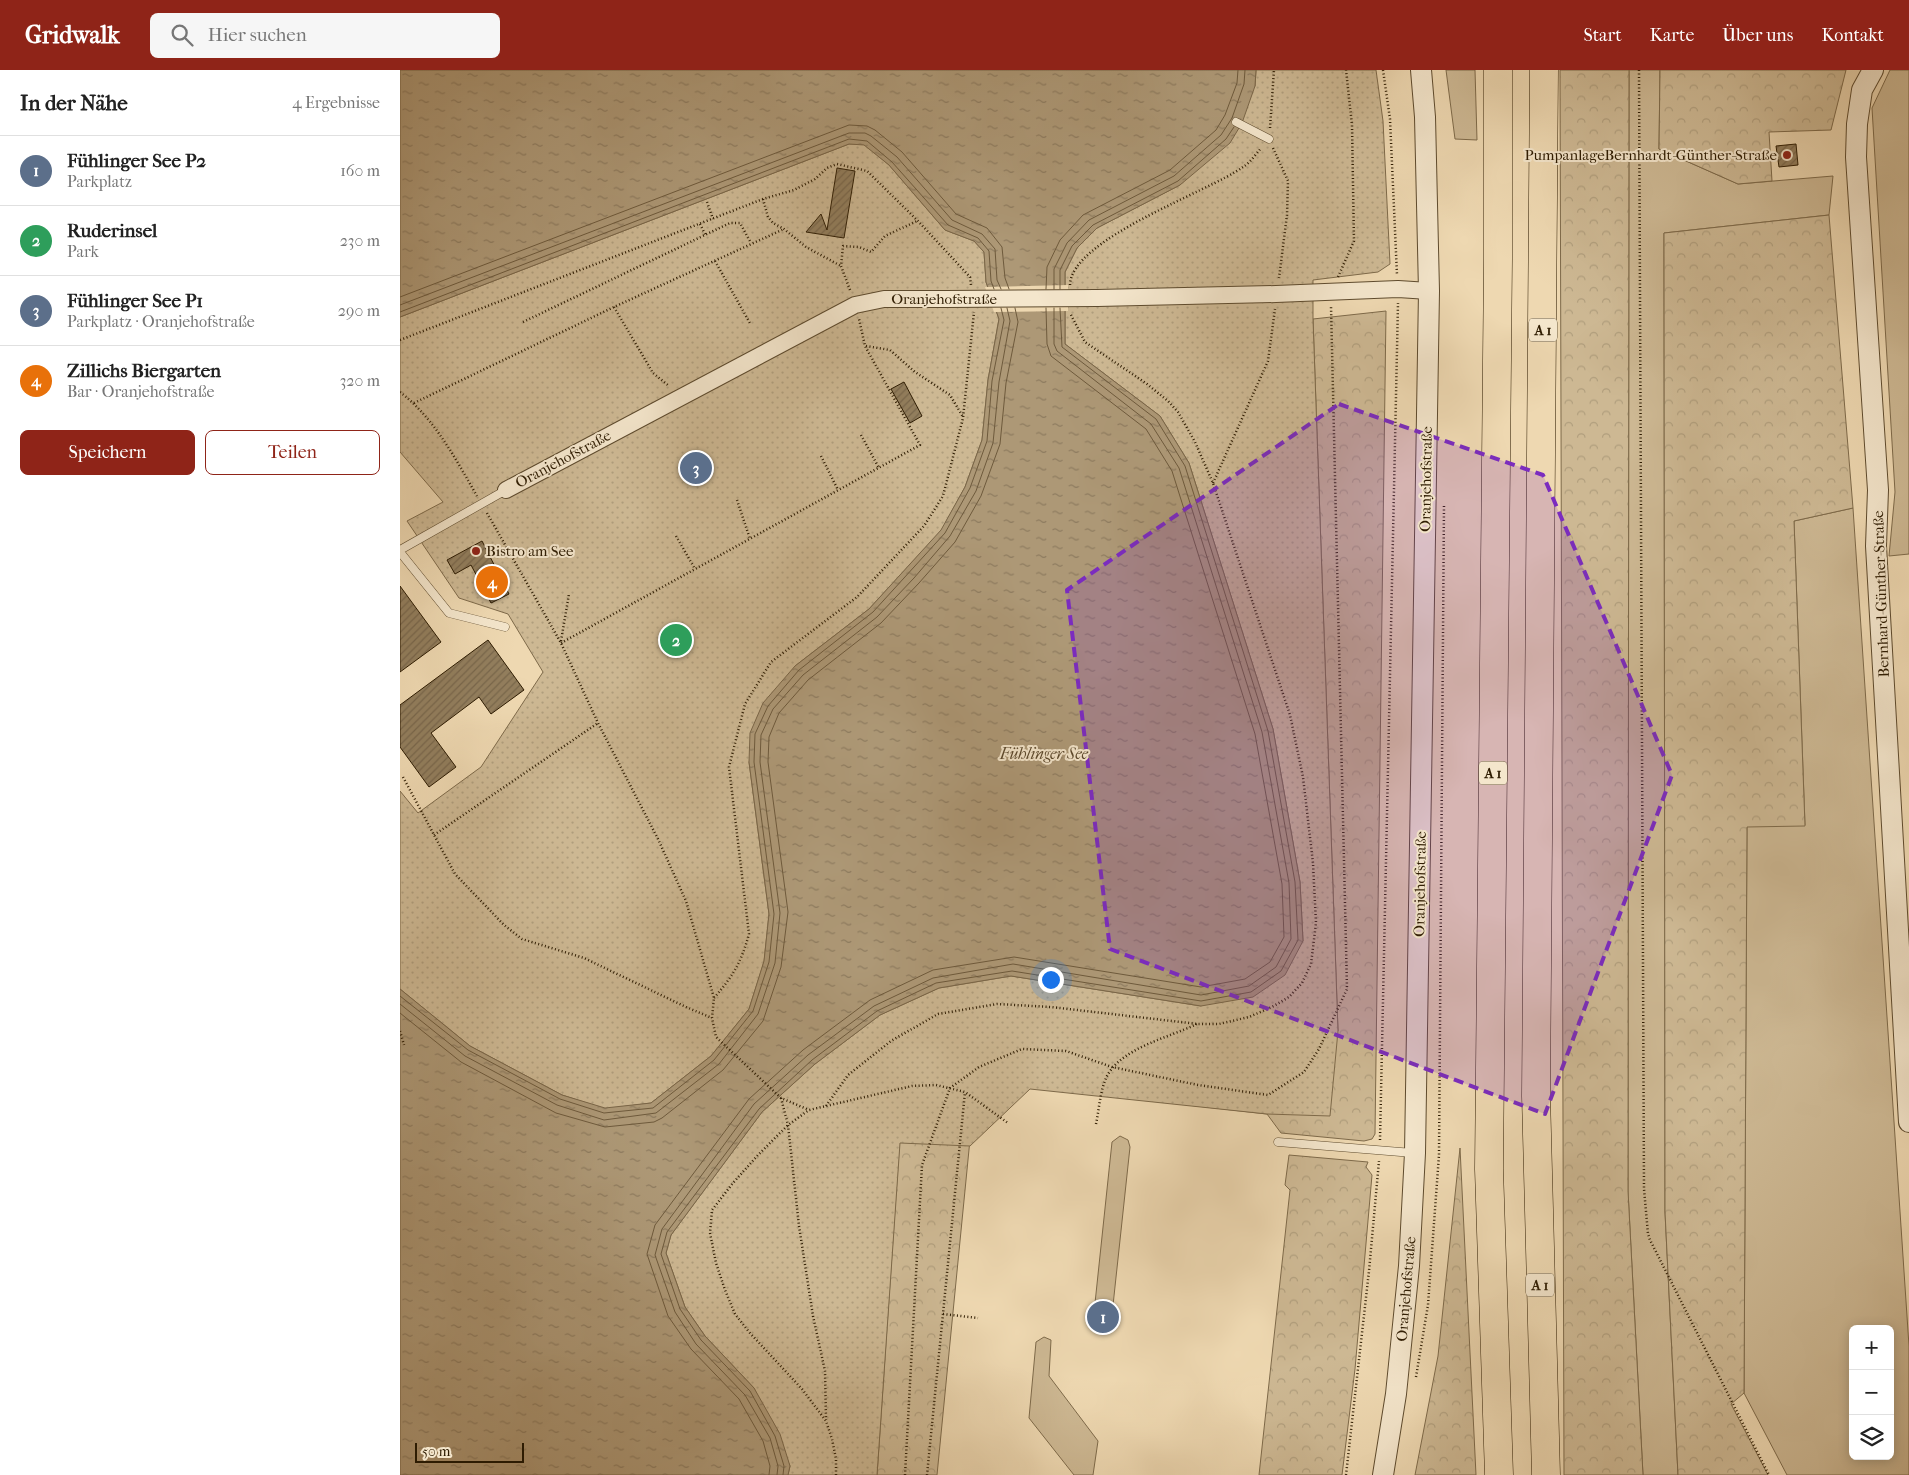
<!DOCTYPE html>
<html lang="de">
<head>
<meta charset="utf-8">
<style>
	body { margin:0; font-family:"IM FELL French Canon",serif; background:#f6f6f6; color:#222 }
	.controls { position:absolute; right:15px; bottom:15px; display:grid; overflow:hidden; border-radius:8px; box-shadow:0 2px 12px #0003 }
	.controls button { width:45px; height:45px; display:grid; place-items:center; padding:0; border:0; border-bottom:1px solid #e0e0e0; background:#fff; color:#222; font:25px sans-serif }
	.scale { position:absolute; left:15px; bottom:12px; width:109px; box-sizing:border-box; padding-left:5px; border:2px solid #2e1c02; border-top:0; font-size:14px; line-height:18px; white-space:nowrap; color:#2e1c02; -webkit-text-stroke:4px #f4e6cc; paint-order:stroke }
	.you { position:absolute; left:650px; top:909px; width:18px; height:18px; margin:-12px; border:4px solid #fff; border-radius:50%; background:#1a73e8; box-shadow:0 0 0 8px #1a73e833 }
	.badge { display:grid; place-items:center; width:32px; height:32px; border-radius:50%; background:#8f2418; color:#fff; font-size:16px; font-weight:700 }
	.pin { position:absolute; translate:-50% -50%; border:2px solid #fff; box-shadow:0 1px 5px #0006 }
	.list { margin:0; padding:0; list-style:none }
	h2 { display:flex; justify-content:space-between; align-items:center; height:65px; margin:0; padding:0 20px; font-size:21px }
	h2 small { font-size:16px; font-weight:400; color:#767676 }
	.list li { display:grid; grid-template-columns:32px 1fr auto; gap:15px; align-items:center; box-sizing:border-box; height:70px; padding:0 20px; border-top:1px solid #e0e0e0 }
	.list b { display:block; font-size:19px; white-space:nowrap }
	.list p { margin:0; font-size:16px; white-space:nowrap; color:#767676 }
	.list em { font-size:16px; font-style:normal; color:#767676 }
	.actions { display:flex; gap:10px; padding:15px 20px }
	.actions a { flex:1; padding:11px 0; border:1px solid #8f2418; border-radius:8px; text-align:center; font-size:18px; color:#8f2418 }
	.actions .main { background:#8f2418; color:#fff }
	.icon { flex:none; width:28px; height:28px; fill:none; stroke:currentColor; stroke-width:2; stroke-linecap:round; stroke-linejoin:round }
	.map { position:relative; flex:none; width:1509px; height:1405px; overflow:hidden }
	header { display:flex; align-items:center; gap:30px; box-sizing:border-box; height:70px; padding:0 25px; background:#8f2418; color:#fff }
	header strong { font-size:24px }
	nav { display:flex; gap:28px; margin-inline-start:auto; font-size:18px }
	.search { width:350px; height:45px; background:#f6f6f6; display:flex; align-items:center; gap:12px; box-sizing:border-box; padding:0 18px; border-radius:8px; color:#767676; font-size:19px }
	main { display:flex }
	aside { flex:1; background:#fff }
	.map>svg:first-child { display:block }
</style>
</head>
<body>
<header>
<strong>Gridwalk</strong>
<div class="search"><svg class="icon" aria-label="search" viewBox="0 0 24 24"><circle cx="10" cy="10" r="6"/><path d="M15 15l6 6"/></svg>Hier suchen</div>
<nav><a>Start</a><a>Karte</a><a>Über uns</a><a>Kontakt</a></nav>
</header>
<main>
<aside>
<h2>In der Nähe<small>4 Ergebnisse</small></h2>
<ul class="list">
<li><span class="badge" style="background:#5c6f8a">1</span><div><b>Fühlinger See P2</b><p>Parkplatz</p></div><em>160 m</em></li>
<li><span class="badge" style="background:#2e9e5b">2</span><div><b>Ruderinsel</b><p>Park</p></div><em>230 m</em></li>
<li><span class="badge" style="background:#5c6f8a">3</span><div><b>Fühlinger See P1</b><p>Parkplatz · Oranjehofstraße</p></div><em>290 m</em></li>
<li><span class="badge" style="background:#e8710a">4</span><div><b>Zillichs Biergarten</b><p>Bar · Oranjehofstraße</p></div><em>320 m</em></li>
</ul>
<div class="actions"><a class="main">Speichern</a><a>Teilen</a></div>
</aside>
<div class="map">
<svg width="1509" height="1405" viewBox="0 0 1509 1405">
	<defs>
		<pattern id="forest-crowns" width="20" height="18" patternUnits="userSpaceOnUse" patternTransform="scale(1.25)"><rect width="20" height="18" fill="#cdb893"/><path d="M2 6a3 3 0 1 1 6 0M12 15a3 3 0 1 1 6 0" fill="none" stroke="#b09e7d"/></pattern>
		<pattern id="park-dots" width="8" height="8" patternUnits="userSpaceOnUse" patternTransform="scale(1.25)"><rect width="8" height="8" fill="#cdb893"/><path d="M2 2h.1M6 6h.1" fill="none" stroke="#b09e7d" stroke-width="1.8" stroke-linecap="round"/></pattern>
		<pattern id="water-ripples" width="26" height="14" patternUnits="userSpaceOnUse" patternTransform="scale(1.25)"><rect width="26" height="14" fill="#ad9876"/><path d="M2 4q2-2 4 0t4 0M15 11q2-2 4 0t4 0" fill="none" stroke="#8d7b5f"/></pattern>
		<pattern id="building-hatch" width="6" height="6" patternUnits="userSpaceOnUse" patternTransform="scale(1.25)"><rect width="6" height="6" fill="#927e5d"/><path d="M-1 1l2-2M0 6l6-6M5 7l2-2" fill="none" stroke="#78664b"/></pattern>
	</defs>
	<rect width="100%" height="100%" fill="#eed8b1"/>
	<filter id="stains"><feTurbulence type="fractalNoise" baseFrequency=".004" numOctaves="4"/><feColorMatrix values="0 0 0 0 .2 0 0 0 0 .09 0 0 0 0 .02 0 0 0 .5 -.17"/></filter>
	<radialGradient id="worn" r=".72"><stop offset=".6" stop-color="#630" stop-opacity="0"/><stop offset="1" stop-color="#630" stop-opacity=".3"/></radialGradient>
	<path fill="#cdb893" stroke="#7e6a4a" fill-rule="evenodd" d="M1046,0H1075L1077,70L1055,69Z
		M1229,0H1260L1259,79L1338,114L1433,106L1429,145L1264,163L1265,1142L1278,1405H1243L1228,1121Z
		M1490,0H1509V484L1489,486L1495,422L1472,38Z
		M1453,438L1509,1276V1405H1387L1344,1323L1347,756L1405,755L1394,451ZM1453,1259H1490V1386H1453Z
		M720,1066L728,1070L730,1077L711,1254C704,1260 698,1259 693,1252L712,1072Z
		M644,1267L651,1270L649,1306L698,1371L693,1405H674L629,1348L636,1272Z"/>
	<path fill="url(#forest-crowns)" stroke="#7e6a4a" d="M1160,0H1229L1228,1121L1243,1405H1164Z
		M1260,0H1446L1431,60L1369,62L1372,111L1338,114L1259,79Z
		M1429,145L1453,438L1394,451L1405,756L1347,757L1344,1323L1331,1334L1368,1405H1278L1265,1142L1264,163Z
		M986,241L975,1064L972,1069L964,1071L881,1063L867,1044L709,1026L938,961L913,249Z
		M573,1039L537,1405H477L501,1051Z
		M1060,1078L1076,1405H1015L1038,1286Z
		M889,1085L968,1092L966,1097L972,1105L955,1299L942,1405H859L890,1120L885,1115Z"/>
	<path fill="url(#park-dots)" stroke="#7e6a4a" d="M856,0H976L983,51L990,194L978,202L913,210V249L938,961L930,1046L867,1044L630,1019L570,1076L500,1073L477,1405H388L390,1396L354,1318L305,1266L285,1237L266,1183L271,1165L362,1042L415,994L480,945L539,918L611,906L801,936L903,871L900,812L873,659L789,393L760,346L665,274V202L677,178L697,158L780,115L855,16Z
		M449,74H464L489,95L545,160L574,171L584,182L586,212L599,249L588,310L582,370L565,417L541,461L469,539L395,596L349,692L369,844L364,892L349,939L311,986L251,1033L205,1039L162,1025L70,976L0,919V721L18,743L81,697L143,602L108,544L59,528L7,451L43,432L0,382V247Z"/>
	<path fill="url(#water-ripples)" stroke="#7a6648" d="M0,0H856L855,16L842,53L830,73L780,115L697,158L677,178L665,202V274L760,346L789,393L873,659L900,812L903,871L885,905L853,927L801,936L611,906L539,918L480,945L415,994L362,1042L271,1165L266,1183L285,1237L305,1266L354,1318L380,1364L390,1396L388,1405H0V919L70,976L162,1025L205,1038L251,1033L311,986L349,939L364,891L369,844L349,692L350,663L363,633L395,596L469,539L541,460L565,417L582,370L588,310L599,249L586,212L584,182L574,171L545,160L489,95L464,75L449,74L0,247Z"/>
	<path fill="#eed8b1" d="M668,215V241L594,242L585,217Z"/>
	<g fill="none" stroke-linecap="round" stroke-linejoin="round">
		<path stroke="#6e5a3c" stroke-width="1" d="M646,219L647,197L660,170L683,145L770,100L816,60L825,45L837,13L838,0
			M654,219V199L667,173L689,150L774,106L821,65L832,48L844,14L845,0
			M660,219V200L672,176L693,155L778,111L826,69L834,57
			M0,227L449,55L467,56L475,60L502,82L556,144L587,158L602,177L605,208L609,219
			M0,235L449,63H465L471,66L497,87L552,150L582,164L595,179L597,210L601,219
			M0,242L449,69L467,71L492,92L548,155L578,168L589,181L591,211L594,219
			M0,926L68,980L160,1029L204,1043L253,1038L314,990L353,941L369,892L374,844L354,692L355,664L368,636L399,600L473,542L545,463L570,418L587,371L592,311L604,250L601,238
			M0,934L65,986L157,1035L204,1050L256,1043L319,994L358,944L375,893L380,843L360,692L361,665L373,639L403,605L477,547L514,508L550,466L576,421L593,373L599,312L610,251L607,238
			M0,943L61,992L156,1043L205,1057L254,1052L262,1048L323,1000L363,951L381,897L388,842L368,692L369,667L379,643L408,610L481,553L519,513L555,472L581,426L600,374L606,313L618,252L615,238
			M369,1405L370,1396L363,1371L339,1329L291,1279L268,1246L247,1184L255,1155L349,1029L403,980L470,930L533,900L614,887L801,917L845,909L870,892L884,867L882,814L855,664L772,401L746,359L651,286L647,274L646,238
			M377,1405L378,1396L370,1368L345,1325L296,1274L275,1242L255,1185L262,1159L354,1034L408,985L474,936L533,908L613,894L801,925L849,916L876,897L891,869L889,813L862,662L779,398L751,354L657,281L654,274V238
			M383,1405L384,1396L375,1366L350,1321L301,1270L280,1239L261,1184L267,1162L359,1039L412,990L477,941L536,913L612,901L801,931L851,922L881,901L898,870L895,812L868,661L785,396L756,349L662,277L660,238"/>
	</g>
	<path fill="url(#building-hatch)" stroke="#2e1c02" d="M1396,74L1398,95L1379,97L1376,76Z
		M437,98L455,101L444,168L406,162L421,144L427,160Z
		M504,312L522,346L510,353L491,319Z
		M82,471L109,524L91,533L71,495L55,504L47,490Z
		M0,516L41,572L0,602Z
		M88,570L124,620L91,644L79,627L31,663L56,697L29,717L0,677V635Z"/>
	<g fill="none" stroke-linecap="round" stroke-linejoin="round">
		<defs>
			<path id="service" d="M836,52L869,69
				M0,480L106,420
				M0,482L49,543L105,557
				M878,1072L1013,1083"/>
			<path id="minor" d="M697,228L876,224L998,219L1029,221
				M106,420L455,235L484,229H546"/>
			<path id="tertiary" d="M1473,0L1462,20L1457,54L1456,87L1478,420L1476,476L1509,1052
				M983,1405L996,1324L1009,1196L1015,1083L1029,221L1025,47L1021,0"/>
			<path id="motorway" d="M1098,0V189L1089,1099L1099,1405
				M1144,0L1136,1026L1146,1405"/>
		</defs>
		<use href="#service" stroke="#5e4b2e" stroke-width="9"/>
		<use href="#minor" stroke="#5e4b2e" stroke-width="18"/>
		<use href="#tertiary" stroke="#5e4b2e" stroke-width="22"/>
		<use href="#motorway" stroke="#2e1c02" stroke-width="29"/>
		<path stroke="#2e1c02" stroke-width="2.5" stroke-dasharray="1 2.5" stroke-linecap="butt" d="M983,0L990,49L997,205
			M1239,0L1244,1119L1248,1164L1250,1170L1369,1405
			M870,58L874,0
			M873,78L888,111L887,145L879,208
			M363,129L368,147L373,153L384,159L406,177L441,196
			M307,132L313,149
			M300,154L306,166
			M315,191L351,255
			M938,207L954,171L952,55L946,0
			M670,215C671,169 808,122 843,97C850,93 856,84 861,78
			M450,220L441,196L443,176L459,177L471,182L485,166L517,151
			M214,237L253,303L269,316
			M123,252L330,153H340L351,173
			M0,270L363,129L394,120L415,109L427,98L437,94L467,101L518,151L570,207L571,215
			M466,276L490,280L515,302L550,325L563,347
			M0,322C35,349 55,388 77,426
			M14,333L214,237L384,159
			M461,365L479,398
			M421,386L438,420
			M813,413L868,291L875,239
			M337,430L350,469
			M87,443L161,573L198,653L258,769L286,831L314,928L312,948L316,967L381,1028L409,1040
			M276,466L295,499
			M161,571L169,524
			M161,573L520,375L465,276L459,249
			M3,707L55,804L104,855L122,869L184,888L286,937L312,948
			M34,765L198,653
			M314,928C333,906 341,893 349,864L329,697L345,634L371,592L457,527L524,456L543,426L563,348L574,242
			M0,961L4,975
			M381,1028L388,1055L399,1156L413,1246L425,1301L426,1350
			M426,1036L448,1005L491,971L538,944L597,934L651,937L798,954H819L849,947L872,937L889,927L902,913L911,894L916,853L913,793L903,707L890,645L813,413L795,372L778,342L768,331L747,314L685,272L670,243
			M696,1054C699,1040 700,1022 706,1008C720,978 768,968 797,954
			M980,1070L998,233
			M543,1244L578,1248
			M1016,1307L1028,1235L1039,1085L1044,434
			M436,1405V1389L432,1369L426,1351L402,1319L349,1262L335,1244L325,1220L316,1193L310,1163L312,1140L333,1113L358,1085L388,1055L409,1040L512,1016L536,1015L565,1022L608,1053
			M505,1405L522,1095L550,1018L579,997L622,979L666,981L712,997L798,1015L868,1025L904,1002L919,979L947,919L931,236
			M527,1405L565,1022
			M946,1405L969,1201L979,1091"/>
		<use href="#service" stroke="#f4e6cc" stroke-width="8"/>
		<use href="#minor" stroke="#f4e6cc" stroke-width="16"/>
		<use href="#tertiary" stroke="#f4e6cc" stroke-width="20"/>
		<use href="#motorway" stroke="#eed8b1" stroke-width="28"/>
		<defs>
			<path id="minor-bridge" d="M546,229L697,228"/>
		</defs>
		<use href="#minor-bridge" stroke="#5e4b2e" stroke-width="18" stroke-linecap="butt"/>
		<use href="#minor-bridge" stroke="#f4e6cc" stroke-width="16"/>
	</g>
	<path fill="#7b2cbf" fill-opacity="0.2" stroke="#7b2cbf" stroke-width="4" stroke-dasharray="10 6" stroke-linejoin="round" d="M939,334L1143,405L1272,705L1145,1044L710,879L667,520Z"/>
	<g fill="#8f2418" stroke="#f4e6cc" stroke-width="2">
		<circle cx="1387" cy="85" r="5"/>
		<circle cx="76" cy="481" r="5"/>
	</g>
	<g text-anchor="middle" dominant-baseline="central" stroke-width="4" stroke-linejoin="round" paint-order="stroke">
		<g fill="#f4e6cc" stroke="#69593f" stroke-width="1">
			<rect x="1129" y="248.5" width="28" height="23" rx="4"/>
			<rect x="1079" y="691.5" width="28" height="23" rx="4"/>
			<rect x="1126" y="1203.5" width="28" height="23" rx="4"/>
		</g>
		<g font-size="14" font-weight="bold" fill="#2e1c02">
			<text x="1143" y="260">A 1</text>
			<text x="1093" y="703">A 1</text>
			<text x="1140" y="1215">A 1</text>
		</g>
		<g font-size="15" fill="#2e1c02" stroke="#f4e6cc" text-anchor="end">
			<text x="1377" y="85">PumpanlageBernhardt-Günther-Straße</text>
			<text x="86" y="481" text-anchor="start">Bistro am See</text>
		</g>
		<g font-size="15" fill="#2e1c02" stroke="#f4e6cc">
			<text x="544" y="229">Oranjehofstraße</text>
			<text transform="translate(163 389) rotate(-28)">Oranjehofstraße</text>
			<text transform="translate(1026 409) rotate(-89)">Oranjehofstraße</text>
			<text transform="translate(1481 524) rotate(-92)">Bernhard-Günther-Straße</text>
			<text transform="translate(1020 814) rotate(-89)">Oranjehofstraße</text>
			<text transform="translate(1006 1219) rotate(-85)">Oranjehofstraße</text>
		</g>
		<g font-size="16" font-style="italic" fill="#5a472b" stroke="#f4e6cc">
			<text x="644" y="683">Fühlinger See</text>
		</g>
	</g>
	<rect width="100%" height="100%" filter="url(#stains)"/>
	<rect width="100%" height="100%" fill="url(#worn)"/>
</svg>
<div class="controls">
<button>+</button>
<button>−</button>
<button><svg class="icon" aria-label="layers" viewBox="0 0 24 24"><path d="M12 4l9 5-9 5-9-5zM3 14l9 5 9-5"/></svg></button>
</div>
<div class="scale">50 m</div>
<div class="you"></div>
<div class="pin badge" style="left:703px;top:1247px;background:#5c6f8a">1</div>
<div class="pin badge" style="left:276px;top:570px;background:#2e9e5b">2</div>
<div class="pin badge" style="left:296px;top:398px;background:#5c6f8a">3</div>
<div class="pin badge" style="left:92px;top:512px;background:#e8710a">4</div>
</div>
</main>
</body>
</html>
